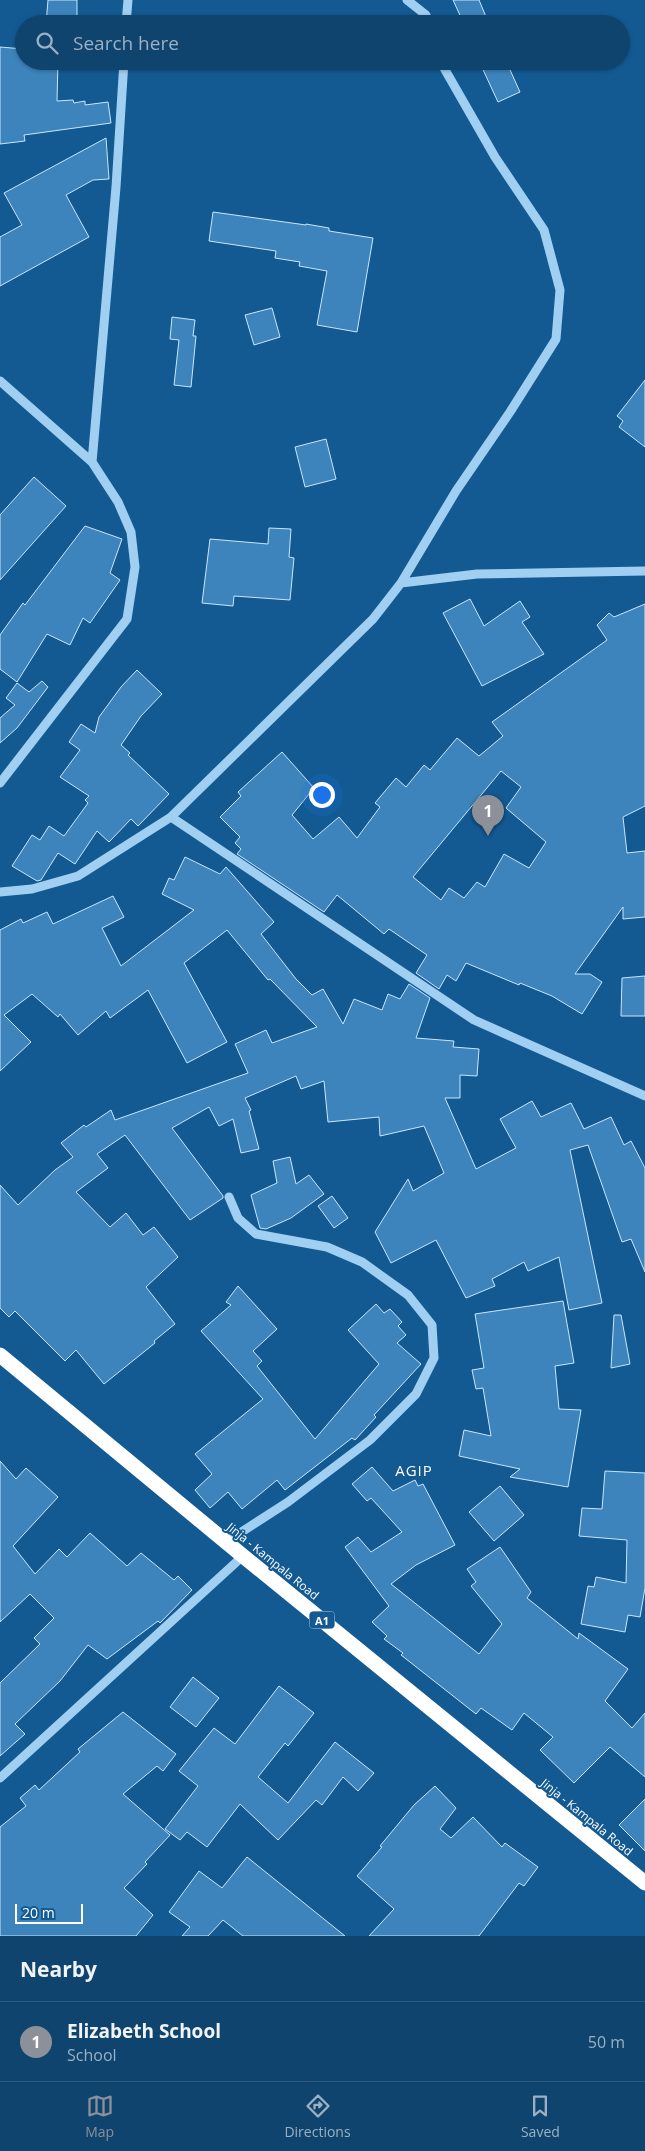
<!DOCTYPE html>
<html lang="en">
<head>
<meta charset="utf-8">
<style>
	body { margin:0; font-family:"Open Sans",sans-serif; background:#174b73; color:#f1f3f6 }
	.scale { position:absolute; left:15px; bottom:12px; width:68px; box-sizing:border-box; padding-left:5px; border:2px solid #fff; border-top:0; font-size:14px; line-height:18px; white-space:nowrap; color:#fff; -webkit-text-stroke:4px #135a93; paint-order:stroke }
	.you { position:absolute; left:321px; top:794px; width:18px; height:18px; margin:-12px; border:4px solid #fff; border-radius:50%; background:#1a73e8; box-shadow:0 0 0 8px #1a73e833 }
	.badge { display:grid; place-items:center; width:32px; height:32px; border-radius:50%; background:#8c9099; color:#fff; font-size:16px; font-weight:700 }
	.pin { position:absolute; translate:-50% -41px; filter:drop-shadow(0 1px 2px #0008) }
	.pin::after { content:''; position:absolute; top:26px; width:18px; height:15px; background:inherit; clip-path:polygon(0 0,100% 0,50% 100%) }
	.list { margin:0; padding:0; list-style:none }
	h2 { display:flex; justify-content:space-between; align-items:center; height:65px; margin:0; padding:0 20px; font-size:21px }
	h2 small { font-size:16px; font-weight:400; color:#9bb0c2 }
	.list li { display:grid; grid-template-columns:32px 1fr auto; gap:15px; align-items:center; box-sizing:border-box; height:80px; padding:0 20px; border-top:1px solid #2e5c81 }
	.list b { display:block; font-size:19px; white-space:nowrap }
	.list p { margin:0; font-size:16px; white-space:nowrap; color:#9bb0c2 }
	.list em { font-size:16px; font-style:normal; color:#9bb0c2 }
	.icon { flex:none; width:28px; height:28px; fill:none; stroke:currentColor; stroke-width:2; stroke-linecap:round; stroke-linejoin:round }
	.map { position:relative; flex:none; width:645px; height:1936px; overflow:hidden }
	.search { position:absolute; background:#0e446e; box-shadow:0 1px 4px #0004; left:15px; right:15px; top:15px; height:55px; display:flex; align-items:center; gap:12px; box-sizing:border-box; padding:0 18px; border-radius:28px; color:#9bb0c2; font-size:19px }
	.sheet { height:145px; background:#0e446e }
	nav { display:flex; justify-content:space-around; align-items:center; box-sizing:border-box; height:70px; border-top:1px solid #2e5c81; background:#0e446e; font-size:14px; color:#9bb0c2 }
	nav a { display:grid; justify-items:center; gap:2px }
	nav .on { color:#8c9099 }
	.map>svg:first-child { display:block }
</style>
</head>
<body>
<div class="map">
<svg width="645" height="1936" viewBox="0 0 645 1936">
	<rect width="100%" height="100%" fill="#135a93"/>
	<path fill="#3c84bb" stroke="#c9e6fd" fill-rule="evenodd" d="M48,0H77V24H46Z
		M453,0H479L489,24H464Z
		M0,47L24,49V61H58L57,101L73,100L74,103L85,101V105L108,102L111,123L24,135L25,141L0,144Z
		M479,61H506L520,92L498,102Z
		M106,138L109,179L93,180L66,195L89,237L0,286V237L22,225L4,193Z
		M213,212L306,225V224L329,228V231L373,238L357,332L317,325L327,271L299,266L300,262L275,258L276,251L209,241Z
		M272,308L280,337L254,345L245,315Z
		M172,317L195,320L193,336H196L191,387L174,385L179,340L170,339Z
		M645,380V447L619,427L623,421L617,416Z
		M326,439L336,479L305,487L295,447Z
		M34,477L66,506L0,580V515Z
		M85,526L122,539L110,573L120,580L90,623L83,618L70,645L47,634L17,682L0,669V635L23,603L25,605Z
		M269,528L291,529L289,557L294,558L290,600L234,596L233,606L202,603L210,539L268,544Z
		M470,599L484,626L520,601L530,617L522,622L544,654L482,686L443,613Z
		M645,604V806L623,817L627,853L645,851V917L623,919V907L575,974H590L602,982L582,1014L552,996L520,983L519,985L466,963L456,981L447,975L439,989L416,973L427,955L389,929L384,934L337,895L324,912L237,854L241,849L235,843L240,837L220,817L241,796L238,792L282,752L314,788L292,815L313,839L339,817L357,838L380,807L375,803L396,778L406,787L424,765L430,770L457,738L479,756L503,736L492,722L607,640L597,625L609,613L614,617ZM501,771L521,787L506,808L546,842L529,868L504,854L485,887L477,882L464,898L449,888L441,900L413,877Z
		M137,670L162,694L141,716L121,745L130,753L128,755L169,794L138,826L131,819L109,842L97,831L75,864L58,853L41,880L37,881L12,866L32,835L40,840L49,826L64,836L88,803L85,800L89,796L60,777L80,750L69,742L81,724L95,733L99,717L121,687Z
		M42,681L48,687L17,728L0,743V718L15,705L6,698L17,683L29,692Z
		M185,857L220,874L226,867L274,922L261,934L296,979L312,995L323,989L343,1024L354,999L382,1010L388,994L400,999L409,984L430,998L416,1038L454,1041L453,1047L479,1049L477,1076L460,1075V1098H445L476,1169L516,1148L500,1119L532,1101L541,1117L571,1103L584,1129L611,1117L624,1145L631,1141L645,1168V1272L631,1239L622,1242L588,1145L570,1150L602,1303L569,1310L559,1257L528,1271L524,1262L492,1279L495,1286L466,1298L436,1240L391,1263L375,1232L408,1179L413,1191L444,1173L424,1126L380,1136L379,1117L328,1122L324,1081L301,1089L296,1076L245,1098L251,1110L249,1111L259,1149L241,1153L233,1119L219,1126L209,1107L172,1128L223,1196V1198L190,1220L125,1135L97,1154L108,1168L76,1192L110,1227L126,1213L143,1235L154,1227L178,1257L146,1287L175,1324L154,1341L155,1343L104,1384L76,1350L65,1361L15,1311L9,1317L0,1308V1185L18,1205L55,1170L73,1157L61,1143L84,1125L86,1127L111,1110L115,1120L248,1073L235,1044L266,1030L272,1043L317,1027L270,979L268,980L227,930L184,963L227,1042L187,1063L148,990L110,1018L106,1011L78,1035L60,1014L58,1017L32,994L4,1015L31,1042L0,1071V930L21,919L23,923L47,912L53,924L113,896L124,917L102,928L121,966L194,910L162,894L169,878L174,880Z
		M645,976V1016H621L622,978Z
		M290,1157L296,1184L309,1175L324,1194L291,1218L266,1229L260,1228L251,1195L277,1183L273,1161Z
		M332,1196L348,1218L334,1228L318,1206Z
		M238,1286L277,1329L253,1351L262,1361L257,1366L315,1439L379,1364L348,1330L376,1304L384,1313L390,1309L402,1322L398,1326L406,1335L397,1343L421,1364L374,1415L376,1417L355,1440L352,1438L285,1490L277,1480L242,1509L228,1492L210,1508L195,1490L212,1474L195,1454L263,1399L201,1331L231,1305L226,1302Z
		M563,1301L574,1363L555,1366L559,1409L581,1410L568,1487L510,1477L520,1469L459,1456L464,1430L491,1436L483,1388L476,1389L472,1370L484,1368L475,1314Z
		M614,1315H621L630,1364L611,1368Z
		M0,1461L16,1479L26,1468L58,1497L13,1546L35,1574L59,1549L67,1557L90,1533L127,1566L141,1553L174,1580L178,1576L192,1590L160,1623L158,1621L107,1659L88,1645L60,1681L15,1724L25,1734L0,1756V1683L40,1644L34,1638L54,1618L30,1594L0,1622Z
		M372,1467L393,1491L415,1480L418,1486L423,1484L455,1545L416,1565L391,1584L479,1654L502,1624L471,1586L476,1582L467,1569L500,1547L531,1592L527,1598L578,1639L579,1633L628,1669L605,1701L632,1728L645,1713V1777L610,1747L574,1783L540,1750L553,1737L524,1713L512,1730L481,1708L476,1714L401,1655L403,1653L384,1639L387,1636L372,1622L389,1606L345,1547L358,1537L371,1552L402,1532L371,1498L367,1501L352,1484Z
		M605,1471L645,1473V1588L640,1617L628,1615L625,1632L581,1624L588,1586L594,1587L596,1577L626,1583L627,1540L579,1536L582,1508L602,1509Z
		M500,1486L524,1515L494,1541L469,1512Z
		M193,1677L219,1698L196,1727L170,1707Z
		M279,1686L314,1713L288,1746L285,1743L258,1777L288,1803L335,1742L374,1773L358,1791L343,1777L322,1805L316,1800L278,1840L240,1804L207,1847L187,1832L180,1840L165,1829L198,1786L179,1771L214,1728L235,1744Z
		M123,1712L176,1754L163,1771L157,1766L123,1794L170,1835L145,1862L147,1864L124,1888L153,1915L136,1936H0V1827L26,1806L20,1798L35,1785L39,1790L80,1752L78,1749Z
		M435,1786L456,1808L440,1829L451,1838L473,1817L502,1847L505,1843L538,1867L524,1886L519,1883L479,1936H369L394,1909L357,1876L382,1847L380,1846L414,1805Z
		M645,1799V1851L619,1825Z
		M247,1857L345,1936H243L223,1920L208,1936H182L190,1927L169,1912L199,1871L222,1888Z"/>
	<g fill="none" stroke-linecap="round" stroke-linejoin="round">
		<path stroke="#a1cff2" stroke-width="9" d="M407,0L426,15L428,24
			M126,24L128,0
			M0,381L92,462L118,502L131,532L135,567L127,619L0,783
			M92,462L116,187L124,61
			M401,583L456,491L510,412L556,339L560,290L544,230L495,157L440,61
			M171,817L474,1020L645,1096
			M0,892L32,889L78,876L171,817L373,619L401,583L477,574L645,571
			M226,1542L288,1502L370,1440L416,1394L434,1358L432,1325L408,1295L362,1262L327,1247L256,1234L238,1218L229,1197
			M0,1778L243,1556"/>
		<path stroke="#fff" stroke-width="15" d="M0,1355L243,1556L645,1883"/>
	</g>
	<g text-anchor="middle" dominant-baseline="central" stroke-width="4" stroke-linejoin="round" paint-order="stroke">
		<rect fill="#135a93" stroke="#b8cedf" stroke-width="1" x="309.5" y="1611.5" width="25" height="17" rx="4"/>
		<g font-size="11" font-weight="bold" fill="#fff">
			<text x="322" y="1620">A1</text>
		</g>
		<g font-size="12" fill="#fff" stroke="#135a93">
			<text transform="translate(273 1561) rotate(39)">Jinja - Kampala Road</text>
			<text transform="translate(587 1817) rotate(39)">Jinja - Kampala Road</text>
		</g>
		<g font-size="15" letter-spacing="1" fill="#fff" stroke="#135a93">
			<text x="414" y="1470">AGIP</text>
		</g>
	</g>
</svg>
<div class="scale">20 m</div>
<div class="you"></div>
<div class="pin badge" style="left:488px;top:836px">1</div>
<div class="search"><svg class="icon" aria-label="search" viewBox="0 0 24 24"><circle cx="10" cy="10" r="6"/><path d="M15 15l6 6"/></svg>Search here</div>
</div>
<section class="sheet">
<h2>Nearby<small></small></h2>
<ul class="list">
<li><span class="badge">1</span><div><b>Elizabeth School</b><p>School</p></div><em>50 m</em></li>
</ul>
</section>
<nav>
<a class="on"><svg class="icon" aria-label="map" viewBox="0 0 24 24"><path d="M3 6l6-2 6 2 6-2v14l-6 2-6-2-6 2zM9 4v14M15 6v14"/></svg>Map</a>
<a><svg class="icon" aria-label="directions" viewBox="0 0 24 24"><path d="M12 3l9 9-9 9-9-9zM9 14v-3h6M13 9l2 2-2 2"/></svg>Directions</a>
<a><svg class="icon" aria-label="saved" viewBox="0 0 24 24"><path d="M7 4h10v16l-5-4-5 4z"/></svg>Saved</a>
</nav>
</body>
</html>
